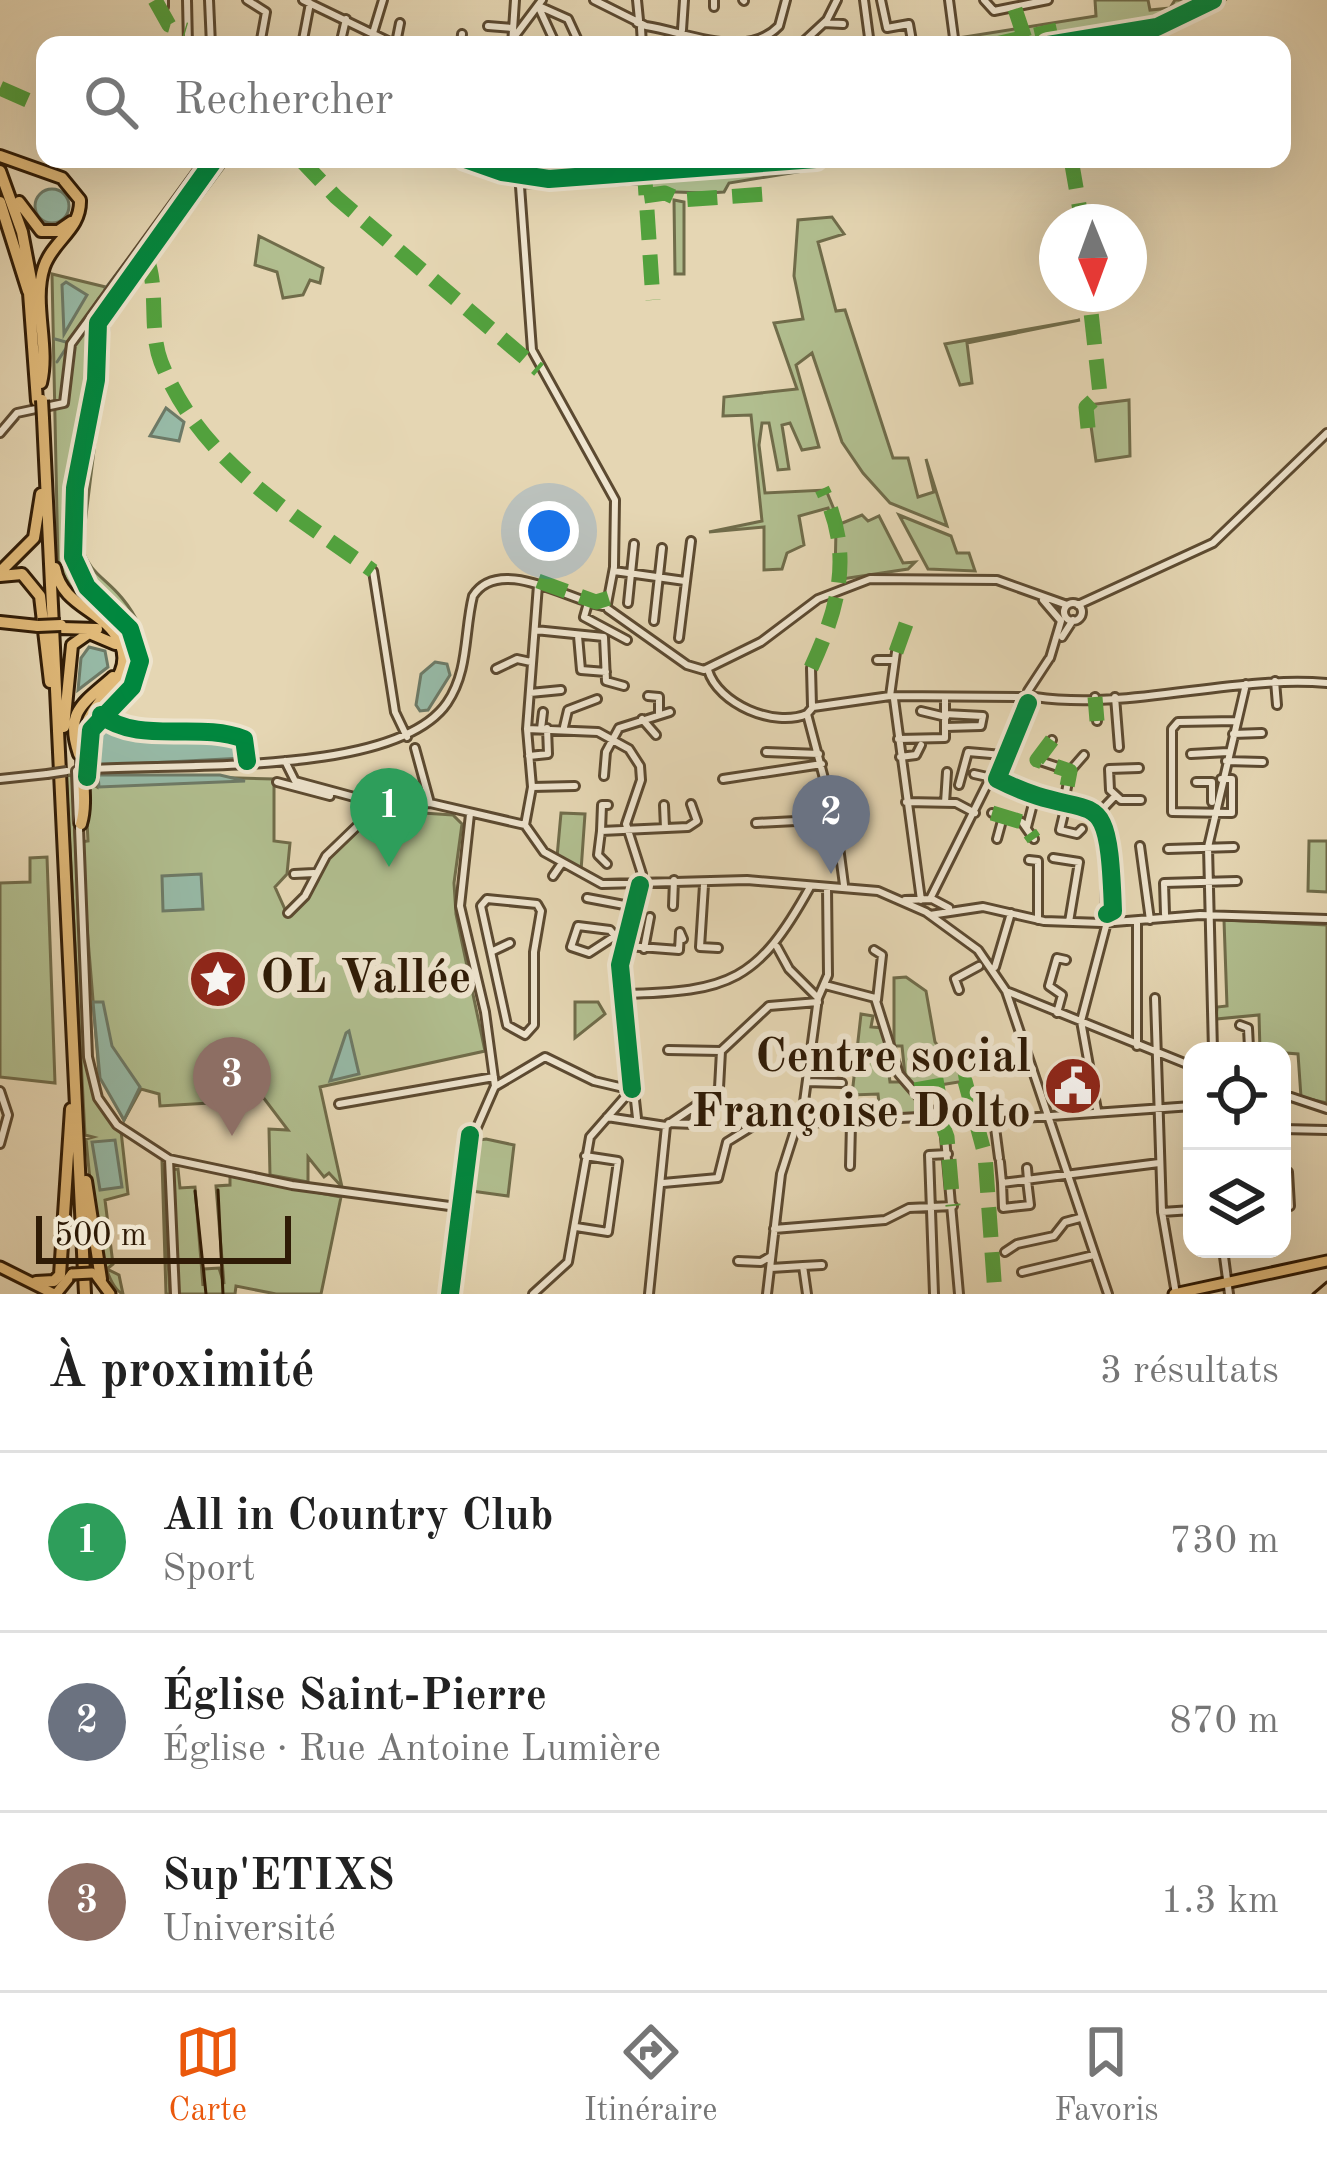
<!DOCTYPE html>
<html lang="fr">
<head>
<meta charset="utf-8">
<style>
	body { margin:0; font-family:"Old Standard TT",serif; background:#f6f6f6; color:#222 }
	.controls { position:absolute; right:36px; bottom:36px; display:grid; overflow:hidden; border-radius:24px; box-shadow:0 12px 48px #0002 }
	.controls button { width:108px; height:108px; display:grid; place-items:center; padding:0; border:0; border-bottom:3px solid #e0e0e0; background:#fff; color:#222; font:60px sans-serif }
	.compass { position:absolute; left:1039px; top:204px; width:108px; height:108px; border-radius:50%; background:#fff; box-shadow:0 12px 48px #0002; rotate:179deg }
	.scale { position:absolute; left:36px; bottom:30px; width:255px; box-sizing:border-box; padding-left:12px; border:6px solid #2f1b06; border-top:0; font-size:33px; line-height:42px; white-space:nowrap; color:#2f1b06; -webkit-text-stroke:9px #eee4ce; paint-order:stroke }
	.you { position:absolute; left:549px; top:531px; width:42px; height:42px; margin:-30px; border:9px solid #fff; border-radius:50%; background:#1a73e8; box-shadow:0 0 0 18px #1a73e833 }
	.badge { display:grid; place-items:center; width:78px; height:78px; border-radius:50%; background:#ea580c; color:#fff; font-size:39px; font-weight:700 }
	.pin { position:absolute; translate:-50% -99px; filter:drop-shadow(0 3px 6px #0008) }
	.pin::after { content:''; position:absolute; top:63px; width:42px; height:36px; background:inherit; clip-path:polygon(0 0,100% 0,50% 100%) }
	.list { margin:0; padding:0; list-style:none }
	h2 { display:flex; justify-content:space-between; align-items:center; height:156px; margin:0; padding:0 48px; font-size:51px }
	h2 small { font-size:39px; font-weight:400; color:#767676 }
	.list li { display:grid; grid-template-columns:78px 1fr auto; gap:36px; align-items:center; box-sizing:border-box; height:180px; padding:0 48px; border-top:3px solid #e0e0e0 }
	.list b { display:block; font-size:45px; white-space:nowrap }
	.list p { margin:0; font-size:39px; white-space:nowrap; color:#767676 }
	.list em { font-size:39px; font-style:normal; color:#767676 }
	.icon { flex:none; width:66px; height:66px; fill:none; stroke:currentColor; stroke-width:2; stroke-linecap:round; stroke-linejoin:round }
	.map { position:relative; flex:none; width:1327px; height:1294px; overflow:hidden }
	.search { position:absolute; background:#fff; box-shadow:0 12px 48px #0002; left:36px; right:36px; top:36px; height:132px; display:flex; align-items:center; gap:30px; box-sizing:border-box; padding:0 42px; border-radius:24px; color:#767676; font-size:45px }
	.sheet { height:696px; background:#fff }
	nav { display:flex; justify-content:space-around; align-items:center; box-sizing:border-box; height:168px; border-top:3px solid #e0e0e0; background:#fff; font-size:33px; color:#767676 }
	nav a { display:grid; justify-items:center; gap:6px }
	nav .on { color:#ea580c }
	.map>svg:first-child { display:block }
</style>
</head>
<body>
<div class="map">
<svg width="1327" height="1294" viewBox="0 0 1327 1294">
	<rect width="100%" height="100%" fill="#e5d6b3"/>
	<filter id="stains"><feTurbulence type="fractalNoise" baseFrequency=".00167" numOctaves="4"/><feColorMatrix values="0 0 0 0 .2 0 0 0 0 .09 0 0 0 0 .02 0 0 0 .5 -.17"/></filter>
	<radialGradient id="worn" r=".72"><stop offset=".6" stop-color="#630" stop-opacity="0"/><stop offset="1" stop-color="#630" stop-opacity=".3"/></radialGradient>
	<path fill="#b1be8f" stroke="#706c4a" stroke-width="3" d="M1095,0H1148L1150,10L1170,8L1175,0H1225C1145,69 1012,45 914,45L1096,16Z
		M210,159H230L110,320L82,548C90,574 106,578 122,598C156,639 154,687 105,715L97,709C171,627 87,633 58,564L52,274L114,289Z
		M440,159H834L803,171L729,183L724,192C699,195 673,189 650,194L642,184L523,188Z
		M674,200L684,202V274H675Z
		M832,217L844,234L818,242L836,311L845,310L893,458H908L918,497L934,492L926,459L947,526L890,503L863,473L842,442L812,353L796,365L819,447L802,450L790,423L782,425L789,469L778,470L769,423H762L759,445L765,493L826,490L840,524L862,515L868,521L879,516L903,563L915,562L908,569L842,579L835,575L836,530L828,508L799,516L804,545L787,553L782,569L764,570V527L709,532L762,521L751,415L723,416L724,397L797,389L774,323L803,319L794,276L798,220Z
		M259,236L323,268L320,283L310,280L303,295L283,298L277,272L255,265Z
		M1080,320L967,343L972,383L960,385L945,344Z
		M1129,400L1130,456L1096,461L1088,405Z
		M899,515L951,536L957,553H969L975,571L928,569Z
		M66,774L72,776L87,1061L93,1091L121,1131L128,1194L105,1200L113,1264L107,1269L119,1275L123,1294C97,1284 89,1168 86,1139L93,1137L85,1135Z
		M97,774L274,779V841L290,843L287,874L275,887L288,916L334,851L377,810L453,815L462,824L454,883L456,914L485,1051L320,1087L342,1187L329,1173L324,1177L308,1157V1182L270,1175L269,1129L288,1130L247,1076L225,1090L226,1102L160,1106L159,1094L141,1089L124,1120L99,1073L80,842L88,841L85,780L97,787Z
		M561,813L585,814L581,871L557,857Z
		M1309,841H1327V892L1308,891Z
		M47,857L55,1083L0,1077V883L30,882V858Z
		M1224,920L1327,925V1103L1301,1097L1298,1054L1260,1051L1259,1015L1216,1019L1217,1007L1227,1006Z
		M906,977L926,991L935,1042L965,1081L915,1089L905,1075L902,1046H894V978Z
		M575,1002H598L605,1014L575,1038Z
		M861,1014L873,1016L871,1027L883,1028L890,1082H904L928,1113L887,1118L880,1113L878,1094L852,1095Z
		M486,1139L514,1145L508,1196L464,1190L474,1141Z
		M162,1161L170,1294H166Z
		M178,1169L180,1188L195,1187L203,1286L204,1269L219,1268L224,1284L216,1186L230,1185V1176L341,1197L321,1294H276L236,1286L235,1294H177L171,1170Z"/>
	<path fill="#97baa7" stroke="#6d7a67" stroke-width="3" d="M35 206a17 17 0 1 1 34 0a17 17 0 1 1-34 0Z
		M66,282L87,295L64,334L62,285Z
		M166,408L184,422L179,441L150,436Z
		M89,647L105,651L108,667L78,690L81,658Z
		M435,662L447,664L450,675L428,710L420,711L416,705L421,674Z
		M105,720C147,741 197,725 242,739L244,758L92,766L96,734Z
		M98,775H220L245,781L99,787Z
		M201,874L203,909L163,911L162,876Z
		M93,1002H103L112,1046L140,1087L124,1120L100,1078Z
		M349,1031L359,1074L330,1081L346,1033Z
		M115,1140L122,1187L100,1190L92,1142Z"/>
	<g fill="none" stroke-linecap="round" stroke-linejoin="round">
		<path stroke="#6d7a67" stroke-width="3" d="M140,243L166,209
			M133,252L138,246
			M105,289L131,255
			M55,339L66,342
			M57,362L99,298"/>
		<defs>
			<path id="minor" d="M187,0L188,45
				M209,0L211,45
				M247,0L266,12L260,45
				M303,0L396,45
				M594,0L646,26L637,23
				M637,0L639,20
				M743,0L744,1
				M864,0L870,45
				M881,0L887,28L909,24L912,41
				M949,0L954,38
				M984,0L994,11L1048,0
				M164,7V0
				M541,7L568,19L580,45
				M714,7V0
				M540,10L556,45
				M824,23L843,24
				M488,26L512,28
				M646,26C687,32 745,61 779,26L786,0
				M641,28L642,45
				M682,30L684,0
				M373,33L383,0
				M512,40L542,0
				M396,43L400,23
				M302,45L310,3
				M340,45L346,19
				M461,45L462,34
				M512,45L515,0
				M800,45L827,20L837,0
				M871,45H883
				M1048,45L1157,27L1213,0
				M465,159L502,172L549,179L816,159
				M518,159L532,350L615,500L614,567L607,604
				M0,433L17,413L64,403L71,344L206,159
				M373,571L395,712L407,737
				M614,571L685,581
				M1043,600L1061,621L1050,658
				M588,603L584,617L627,640
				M628,603L634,544
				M1064 612a9 9 0 1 1 18 0a9 9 0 1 1-18 0Z
				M1078,605L1213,543L1327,433
				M608,609L687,665L704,670L761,642L818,599L870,579L997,580L1067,605
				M654,621L662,548
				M535,630L604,637L606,681L624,686
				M578,636L581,670L606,672
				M1062,637L1073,620
				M679,638L691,541
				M877,660H893
				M811,668L812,706
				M496,669L517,659L531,662
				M708,670C718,704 774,728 807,714
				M1275,681L1277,705
				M1028,691L1049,659
				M530,693L561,690
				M648,696L659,697V715
				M890,696L896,652
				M1035,697C1131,711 1230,675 1327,683
				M1095,697L1097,721
				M1115,697L1119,747
				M894,699L921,900
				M921,711L946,717
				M807,714L813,707L890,696L1025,697
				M807,714L836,824L844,885
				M945,714L983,716L981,726L946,727
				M642,719L656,735
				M564,727L568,710L597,699
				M527,729L598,732L629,749L640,766L641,780L626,824L642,874L620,965L637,1118
				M541,729L543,712
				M1233,734L1262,733
				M898,739L945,738V698
				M1052,740L1037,760L1070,771L1064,803
				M88,744C95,708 137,699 140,662C143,617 87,605 76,567C58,506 89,437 97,377C100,355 91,334 101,314C129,258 180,210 215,159
				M415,748L430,803
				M766,752L819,754
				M1191,754L1228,752
				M529,756L548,754L547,728
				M900,757L916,755L921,745
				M285,761L295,781L380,804L430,803L525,825
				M1226,761L1263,762
				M1139,768L1109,769L1110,790L1121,800H1141
				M93,769C178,763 396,777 447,703C469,671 464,632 473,596C499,555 568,600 603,606
				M76,771L78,823
				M1070,771L1084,755
				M974,774L992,778
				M604,776L606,752L619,728L670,712
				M0,779L47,774
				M723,779L822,764
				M1221,779H1232V813L1172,812V729L1178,722L1236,721
				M277,782L330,796
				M990,782L1081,808L1105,832L1106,926L1081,1021L1097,1110
				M1196,782H1211
				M959,785L968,752L1003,755
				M532,787L575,786
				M906,802L956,803L975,813
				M1212,802V782
				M945,803L947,772
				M664,805L665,828
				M1066,805L1060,830L1077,834L1082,829
				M992,813L1022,822L1034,839
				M1095,817L1115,796
				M756,823L835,819
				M525,825L544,852L602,884L747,880L878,891L926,912L978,950L1006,991L1108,1294
				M525,825L532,787L527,729L538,585
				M1027,827L1035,796
				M79,828L88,1057L98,1098L117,1125L169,1159L292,1185L457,1207
				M601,831L602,805H608
				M997,839L1003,817
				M1140,846L1150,920
				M1168,849L1234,847
				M1053,858L1079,862L1069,922
				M1029,860L1038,861V920
				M607,864L598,855L601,831L688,827L697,821L691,804
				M294,874L314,873
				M553,876L562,863
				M704,885L700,947L718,948
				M587,898L635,907
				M487,899L537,904L541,911L534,952V1025L525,1035L507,1025L481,906Z
				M930,899L1029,700
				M905,900L932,899L949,908
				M673,906L674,880
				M288,913L305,896L326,856L380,804
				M1165,914L1164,883L1237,881
				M930,915L983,907L1044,921L1102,923L1200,915L1327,919
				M1137,921V1046
				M615,936L610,930L578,926L571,947L589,953L615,936L627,938
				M627,946L679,950L680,932L683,939
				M777,947L789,969L818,998
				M644,949L650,917
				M874,950L882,955L877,1000
				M493,951L510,943
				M995,967L1011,913
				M825,985L875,998L899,1074L944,1126L959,1294
				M959,990L955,979L979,966
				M1006,991L1192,1066
				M623,994C730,992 758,981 810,887
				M1155,998L1162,1212L1176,1294
				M1057,1013L1062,995L1049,986L1057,958L1066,960
				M1240,1025L1248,1028L1249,1048L1255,1051
				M668,1050L721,1051
				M1213,1051L1208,847L1246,684
				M1283,1070L1285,1095
				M807,1082L842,1083
				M496,1086L545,1057L594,1081L628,1089
				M0,1091L8,1115L0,1144
				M1282,1094L1327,1109
				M339,1104L494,1077
				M607,1117L666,1126
				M669,1123L693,1124L695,1107
				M1282,1129L1327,1130
				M999,1158L994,1120L1192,1106
				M169,1159L175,1294
				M1000,1162L1002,1183
				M850,1166L851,1123
				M1027,1168L1028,1180
				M1282,1172H1288L1290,1206H1282
				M1027,1180L1030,1205L1003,1208L1002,1183L1159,1163
				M663,1183L718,1178L727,1142L769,1116L804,1123L939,1116
				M1162,1212L1192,1210
				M576,1227L608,1232L618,1161L585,1156
				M774,1229L885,1220L909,1208L953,1206
				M1223,1249L1229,1294
				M1005,1252L1017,1244L1054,1236L1065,1222L1080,1218
				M738,1261L761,1262L771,1256
				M803,1266L822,1265
				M771,1268L803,1266L807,1294
				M1022,1272L1094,1255
				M446,1294L464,1157L495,1086L485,1012L460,906L470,814
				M533,1294L568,1262L590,1137L632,1089
				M649,1294L666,1126L713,1094L719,1088L721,1051L769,1006L818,1002
				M767,1294L781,1174L804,1102L818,998L828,975L827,887
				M934,1294L929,1155L948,1154"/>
			<path id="major" d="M0,1267L54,1294
				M96,1275L110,1294
				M56,1294L72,1274
				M1174,1294L1327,1261"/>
			<path id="highway" d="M0,156L62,178L80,200C81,230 53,240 44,267C32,303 50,346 41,383
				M0,171L22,232L35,301
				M0,202L28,291
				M19,202L41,231H58L71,222
				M29,293L37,401
				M43,418L85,1294
				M55,568C63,609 105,609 120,643C135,676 97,695 87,723C75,756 90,795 81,824
				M1,571L34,538L41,494
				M0,576L22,574L40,596L50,682
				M0,622L38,626
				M61,628L97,629
				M64,727L72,645L89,633L115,644
				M79,754C64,711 84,703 113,677
				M86,1181L101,1279
				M36,1282L54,1281L60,1275L71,1109"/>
		</defs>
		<use href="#minor" stroke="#5c4a31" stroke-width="12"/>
		<use href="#major" stroke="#2f1b06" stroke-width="15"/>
		<use href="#highway" stroke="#2f1b06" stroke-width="16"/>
		<use href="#minor" stroke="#eee4ce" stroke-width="6"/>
		<use href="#major" stroke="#e2bb7a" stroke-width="9"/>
		<use href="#highway" stroke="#e2bb7a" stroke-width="10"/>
		<path stroke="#2f1b06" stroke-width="3" d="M218,1190L223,1294
			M195,1191L206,1294
			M1313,1294L1327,1282"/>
		<defs>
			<path id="minor-bridge" d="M77,770L93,769
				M47,774L67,771"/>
			<path id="major-bridge" d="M72,1274L92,1273"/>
			<path id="highway-bridge" d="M42,400L43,418
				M38,626L61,625"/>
		</defs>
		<use href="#minor-bridge" stroke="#5c4a31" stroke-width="12" stroke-linecap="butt"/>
		<use href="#major-bridge" stroke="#2f1b06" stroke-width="15" stroke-linecap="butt"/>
		<use href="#highway-bridge" stroke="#2f1b06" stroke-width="16" stroke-linecap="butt"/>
		<use href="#minor-bridge" stroke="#eee4ce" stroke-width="6"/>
		<use href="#major-bridge" stroke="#e2bb7a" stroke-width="9"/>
		<use href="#highway-bridge" stroke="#e2bb7a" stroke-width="10"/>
		<path stroke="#52a13d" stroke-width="15" stroke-dasharray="30 15" stroke-linecap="butt" d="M155,0L169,25L186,30
			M1015,9L1027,45
			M991,45L1057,30
			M0,88L45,108
			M300,159L336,197L539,370
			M1071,159L1082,222
			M644,165L653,300
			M644,196L665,193L681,200L766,194
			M145,254C160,287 148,328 161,362C201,462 289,511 373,571
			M1088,428L1086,407L1100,394L1089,294
			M538,581L596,602L609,598
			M896,652L906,624
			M811,668C839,607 854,553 822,489
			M1095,697L1097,721
			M1052,740L1037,760L1070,771L1064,803
			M992,813L1022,822L1034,839
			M915,1090L965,1081L985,1155L995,1294
			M939,1116L947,1137L953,1206"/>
		<defs>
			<path id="cycleway" d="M1048,45L1157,27L1213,0
				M465,159L502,172L549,179L816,159
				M1028,703L997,779C1096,830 1108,768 1113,911L1107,914
				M101,715C139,745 199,721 244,739L247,761
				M87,777L91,730L132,687L140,661L130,629L87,587L73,557L75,488L96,380L98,323L215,159
				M632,1089L620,965L640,885
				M450,1294L470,1135"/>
		</defs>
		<use href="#cycleway" stroke="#eee4ce" stroke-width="26"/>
		<use href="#cycleway" stroke="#00873e" stroke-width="18"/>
	</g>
	<defs>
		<symbol id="sight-disc" viewBox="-11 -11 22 22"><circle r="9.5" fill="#8f2418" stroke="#eee4ce"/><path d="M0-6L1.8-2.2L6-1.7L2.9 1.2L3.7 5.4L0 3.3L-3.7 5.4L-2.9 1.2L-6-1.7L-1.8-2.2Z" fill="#fff"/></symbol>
		<symbol id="civic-disc" viewBox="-11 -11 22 22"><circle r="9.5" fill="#8f2418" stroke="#eee4ce"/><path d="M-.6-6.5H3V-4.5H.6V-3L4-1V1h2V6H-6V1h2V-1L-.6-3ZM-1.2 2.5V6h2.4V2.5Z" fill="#fff"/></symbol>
	</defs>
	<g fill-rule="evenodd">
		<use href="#sight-disc" x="185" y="946" width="66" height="66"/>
		<use href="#civic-disc" x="1040" y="1053" width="66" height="66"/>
	</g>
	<g text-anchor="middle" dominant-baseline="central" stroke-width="12" stroke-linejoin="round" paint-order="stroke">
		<g font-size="48" font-weight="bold" fill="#2f1b06" stroke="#eee4ce" text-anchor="start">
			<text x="260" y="979">OL Vallée</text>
			<text x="1031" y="1058" text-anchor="end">Centre social<tspan x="1031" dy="55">Françoise Dolto</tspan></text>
		</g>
	</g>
	<rect width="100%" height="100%" filter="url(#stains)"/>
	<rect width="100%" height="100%" fill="url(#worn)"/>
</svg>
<div class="controls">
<button><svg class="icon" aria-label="locate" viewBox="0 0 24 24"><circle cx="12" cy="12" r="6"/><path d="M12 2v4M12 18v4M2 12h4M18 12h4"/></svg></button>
<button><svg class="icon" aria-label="layers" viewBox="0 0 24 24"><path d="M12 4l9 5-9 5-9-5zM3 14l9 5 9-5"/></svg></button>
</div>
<svg class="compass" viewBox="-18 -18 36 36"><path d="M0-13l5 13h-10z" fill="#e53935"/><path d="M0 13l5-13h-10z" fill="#767676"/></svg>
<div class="scale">500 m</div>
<div class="you"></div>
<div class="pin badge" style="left:389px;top:867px;background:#2e9e5b">1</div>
<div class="pin badge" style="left:831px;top:874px;background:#6b7280">2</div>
<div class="pin badge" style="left:232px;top:1136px;background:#8d6e63">3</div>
<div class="search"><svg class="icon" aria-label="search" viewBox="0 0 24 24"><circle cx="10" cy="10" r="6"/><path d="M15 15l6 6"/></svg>Rechercher</div>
</div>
<section class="sheet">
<h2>À proximité<small>3 résultats</small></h2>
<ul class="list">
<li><span class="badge" style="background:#2e9e5b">1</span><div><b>All in Country Club</b><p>Sport</p></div><em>730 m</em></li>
<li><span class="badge" style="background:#6b7280">2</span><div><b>Église Saint-Pierre</b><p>Église · Rue Antoine Lumière</p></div><em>870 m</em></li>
<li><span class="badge" style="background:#8d6e63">3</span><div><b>Sup'ETIXS</b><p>Université</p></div><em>1.3 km</em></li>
</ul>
</section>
<nav>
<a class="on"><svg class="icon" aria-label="map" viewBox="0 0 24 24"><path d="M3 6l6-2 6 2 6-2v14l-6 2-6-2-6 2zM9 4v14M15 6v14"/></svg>Carte</a>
<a><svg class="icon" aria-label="directions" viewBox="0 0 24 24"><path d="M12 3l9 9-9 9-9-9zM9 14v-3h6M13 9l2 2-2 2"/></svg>Itinéraire</a>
<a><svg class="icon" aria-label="saved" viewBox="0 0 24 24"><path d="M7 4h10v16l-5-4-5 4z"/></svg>Favoris</a>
</nav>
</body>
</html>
